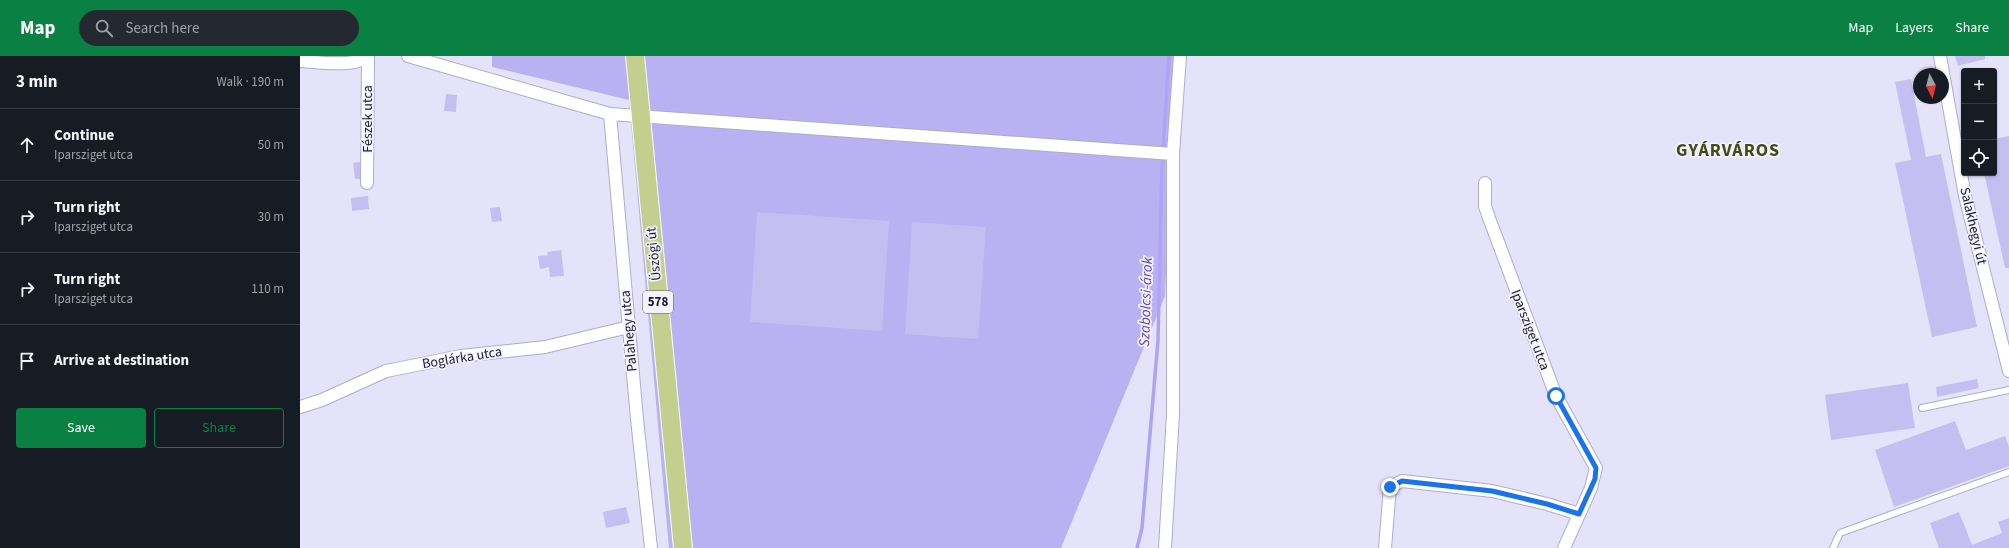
<!DOCTYPE html>
<html lang="en">
<head>
<meta charset="utf-8">
<style>
	body { margin:0; font-family:"Source Sans 3",sans-serif; background:#242831; color:#f1f3f6 }
	.controls { position:absolute; right:12px; top:12px; display:grid; overflow:hidden; border-radius:4px; box-shadow:0 1px 3px #0004 }
	.controls button { width:36px; height:36px; display:grid; place-items:center; padding:0; border:0; border-bottom:1px solid #363941; background:#171b24; color:#f1f3f6; font:20px sans-serif }
	.compass { position:absolute; left:1613px; top:12px; width:36px; height:36px; border-radius:50%; background:#171b24; box-shadow:0 1px 3px #0004; rotate:173deg }
	.stop { position:absolute; width:12px; height:12px; margin:-9px; border:3px solid #1a73e8; border-radius:50%; background:#fff }
	.stop.end { background:#1a73e8; border-color:#fff; box-shadow:0 1px 4px #0008 }
	.list { margin:0; padding:0; list-style:none }
	h2 { display:flex; justify-content:space-between; align-items:center; height:52px; margin:0; padding:0 16px; font-size:17px }
	h2 small { font-size:13px; font-weight:400; color:#9ea1a6 }
	.list li { display:grid; grid-template-columns:26px 1fr auto; gap:12px; align-items:center; box-sizing:border-box; height:72px; padding:0 16px; border-top:1px solid #363941 }
	.list b { display:block; font-size:15px; white-space:nowrap }
	.list p { margin:0; font-size:13px; white-space:nowrap; color:#9ea1a6 }
	.list em { font-size:13px; font-style:normal; color:#9ea1a6 }
	.actions { display:flex; gap:8px; padding:12px 16px }
	.actions a { flex:1; padding:9px 0; border:1px solid #0b8043; border-radius:4px; text-align:center; font-size:14px; color:#0b8043 }
	.actions .main { background:#0b8043; color:#fff }
	.icon { flex:none; width:22px; height:22px; fill:none; stroke:currentColor; stroke-width:2; stroke-linecap:round; stroke-linejoin:round }
	.map { position:relative; flex:none; width:1709px; height:492px; overflow:hidden }
	header { display:flex; align-items:center; gap:24px; box-sizing:border-box; height:56px; padding:0 20px; background:#0b8043; color:#fff }
	header strong { font-size:19px }
	nav { display:flex; gap:22px; margin-inline-start:auto; font-size:14px }
	.search { width:280px; height:36px; background:#242831; display:flex; align-items:center; gap:10px; box-sizing:border-box; padding:0 14px; border-radius:22px; color:#9ea1a6; font-size:15px }
	main { display:flex }
	aside { flex:1; background:#171b24 }
	.map>svg:first-child { display:block }
</style>
</head>
<body>
<header>
<strong>Map</strong>
<div class="search"><svg class="icon" aria-label="search" viewBox="0 0 24 24"><circle cx="10" cy="10" r="6"/><path d="M15 15l6 6"/></svg>Search here</div>
<nav><a>Map</a><a>Layers</a><a>Share</a></nav>
</header>
<main>
<aside>
<h2>3 min<small>Walk · 190 m</small></h2>
<ul class="list">
<li><svg class="icon" aria-label="ahead" viewBox="0 0 24 24"><path d="M12 20V5M6 11l6-6 6 6"/></svg><div><b>Continue</b><p>Iparsziget utca</p></div><em>50 m</em></li>
<li><svg class="icon" aria-label="right" viewBox="0 0 24 24"><path d="M7 20v-9h11M14 6l5 5-5 5"/></svg><div><b>Turn right</b><p>Iparsziget utca</p></div><em>30 m</em></li>
<li><svg class="icon" aria-label="right" viewBox="0 0 24 24"><path d="M7 20v-9h11M14 6l5 5-5 5"/></svg><div><b>Turn right</b><p>Iparsziget utca</p></div><em>110 m</em></li>
<li><svg class="icon" aria-label="arrive" viewBox="0 0 24 24"><path d="M6 21V4h12l-3 4 3 4H6"/></svg><div><b>Arrive at destination</b></div></li>
</ul>
<div class="actions"><a class="main">Save</a><a>Share</a></div>
</aside>
<div class="map">
<svg width="1709" height="492" viewBox="0 0 1709 492">
	<rect width="100%" height="100%" fill="#e5e3fa"/>
	<path fill="#b9b1f1" d="M192,0H875L865,240L761,492H369L329,44L192,11Z"/>
	<g fill="none" stroke-linecap="round" stroke-linejoin="round">
		<path stroke="#afa3f5" stroke-width="3.5" d="M837,492L842,472L858,284L862,112L869,0"/>
	</g>
	<path fill="#c5bff1" d="M1655,0H1685V3L1658,10Z
		M1611,23L1626,101L1641,98L1677,271L1632,281L1595,107L1611,104L1595,26Z
		M146,38L157,39L156,56L144,55Z
		M1709,80V212H1705L1684,117H1694V83Z
		M60,106V123H55L53,107Z
		M68,140L69,153L52,155L51,142Z
		M200,151L202,165L192,166L190,152Z
		M457,156L589,165L582,275L450,266Z
		M612,166L686,171L678,283L605,278Z
		M261,194L264,220L250,221L249,211L240,213L238,200L248,199L247,196Z
		M1677,323L1679,332L1637,341L1636,331Z
		M1608,327L1615,372L1531,384L1525,339Z
		M1655,365L1666,394L1705,380L1709,391V410L1594,451L1575,394Z
		M326,451L330,467L306,472L303,456Z
		M1659,456L1672,489L1702,477L1698,466L1709,462V492H1639L1630,467Z"/>
	<g fill="none" stroke-linecap="round" stroke-linejoin="round">
		<defs>
			<path id="service" d="M1622,352L1709,334
				M1533,492L1540,477L1709,416"/>
			<path id="minor" d="M108,0L310,58L873,98
				M1640,0L1665,140L1709,315
				M0,5C17,6 55,12 67,0
				M310,58L337,363L351,492
				M67,127L68,0
				M1185,127V150L1189,162L1256,340L1296,412L1291,432L1264,492
				M0,351L22,344L86,315L161,300L245,291L329,271
				M865,492L873,358V98L880,0
				M1085,492L1090,431L1102,425L1192,435L1247,448L1279,458"/>
			<path id="primary" d="M335,0L383,492"/>
		</defs>
		<use href="#service" stroke="#afacc8" stroke-width="8"/>
		<use href="#minor" stroke="#afacc8" stroke-width="14"/>
		<use href="#primary" stroke="#fff" stroke-width="20"/>
		<use href="#service" stroke="#fff" stroke-width="6"/>
		<use href="#minor" stroke="#fff" stroke-width="12"/>
		<use href="#primary" stroke="#c4ce8e" stroke-width="18"/>
	</g>
	<g fill="none" stroke-linecap="round" stroke-linejoin="round">
		<path stroke="#1a73e8" stroke-width="5" d="M1090,431L1102,425L1192,435L1247,448L1279,458L1295,423L1296,412L1256,340"/>
	</g>
	<g text-anchor="middle" dominant-baseline="central" stroke-width="3.5" stroke-linejoin="round" paint-order="stroke">
		<rect fill="#f3f2fe" stroke="#5c5c66" stroke-width="1" x="343" y="235" width="30" height="22" rx="3"/>
		<g font-size="13" font-weight="bold" fill="#1c1b25">
			<text x="358" y="246">578</text>
		</g>
		<g font-size="14" fill="#1c1b25" stroke="#f3f2fe">
			<text transform="translate(68 63) rotate(-90)">Fészek utca</text>
			<text transform="translate(1673 170) rotate(77)">Salakhegyi út</text>
			<text transform="translate(354 198) rotate(-96)">Üszögi út</text>
			<text transform="translate(1230 274) rotate(69)">Iparsziget utca</text>
			<text transform="translate(329 275) rotate(-95)">Palahegy utca</text>
			<text transform="translate(162 302) rotate(-9)">Boglárka utca</text>
		</g>
		<g font-size="15" font-style="italic" fill="#5a43a3" stroke="#f3f2fe">
			<text transform="translate(846 246) rotate(-88)">Szabolcsi-árok</text>
		</g>
		<g font-size="18" font-weight="bold" letter-spacing="1" fill="#444c12" stroke="#f3f2fe">
			<text x="1428" y="94">GYÁRVÁROS</text>
		</g>
	</g>
</svg>
<div class="controls">
<button>+</button>
<button>−</button>
<button><svg class="icon" aria-label="locate" viewBox="0 0 24 24"><circle cx="12" cy="12" r="6"/><path d="M12 2v4M12 18v4M2 12h4M18 12h4"/></svg></button>
</div>
<svg class="compass" viewBox="-18 -18 36 36"><path d="M0-13l5 13h-10z" fill="#e53935"/><path d="M0 13l5-13h-10z" fill="#9ea1a6"/></svg>
<div class="stop" style="left:1256px;top:340px"></div>
<div class="stop end" style="left:1090px;top:431px"></div>
</div>
</main>
</body>
</html>
